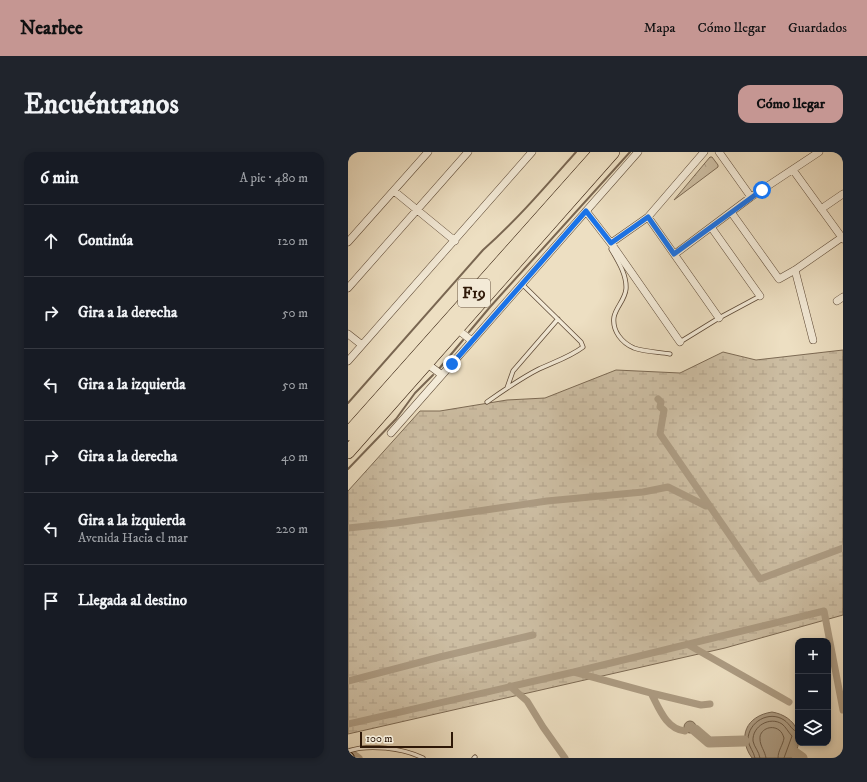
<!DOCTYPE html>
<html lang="es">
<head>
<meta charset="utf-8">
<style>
	body { margin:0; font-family:"IM FELL DW Pica",serif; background:#20242c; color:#f1f3f6 }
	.controls { position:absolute; right:12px; bottom:12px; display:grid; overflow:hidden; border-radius:8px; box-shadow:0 2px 6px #0003 }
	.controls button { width:36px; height:36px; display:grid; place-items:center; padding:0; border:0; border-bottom:1px solid #363941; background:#171b24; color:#f1f3f6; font:20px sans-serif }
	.scale { position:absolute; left:12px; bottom:10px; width:93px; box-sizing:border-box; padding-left:4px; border:2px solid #2d1707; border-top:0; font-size:11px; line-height:14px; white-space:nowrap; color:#2d1707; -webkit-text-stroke:3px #f3ead7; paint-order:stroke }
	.stop { position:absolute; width:12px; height:12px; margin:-9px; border:3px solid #1a73e8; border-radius:50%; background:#fff }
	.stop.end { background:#1a73e8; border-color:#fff; box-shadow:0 1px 4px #0008 }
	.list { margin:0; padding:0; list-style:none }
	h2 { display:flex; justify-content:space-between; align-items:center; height:52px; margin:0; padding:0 16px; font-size:17px }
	h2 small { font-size:13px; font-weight:400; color:#9ea1a6 }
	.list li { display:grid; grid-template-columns:26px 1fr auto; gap:12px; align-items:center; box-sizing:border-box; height:72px; padding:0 16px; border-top:1px solid #363941 }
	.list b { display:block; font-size:15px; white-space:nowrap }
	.list p { margin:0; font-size:13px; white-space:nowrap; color:#9ea1a6 }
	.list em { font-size:13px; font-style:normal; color:#9ea1a6 }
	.icon { flex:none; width:22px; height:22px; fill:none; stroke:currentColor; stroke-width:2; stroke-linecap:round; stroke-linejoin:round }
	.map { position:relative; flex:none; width:495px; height:606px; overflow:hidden; border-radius:12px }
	header { display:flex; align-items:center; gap:24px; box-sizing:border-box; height:56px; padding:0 20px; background:#c59692; color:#111 }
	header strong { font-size:19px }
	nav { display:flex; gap:22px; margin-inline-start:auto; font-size:14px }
	.intro { display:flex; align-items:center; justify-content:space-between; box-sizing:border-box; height:96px; padding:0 24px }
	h1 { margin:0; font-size:28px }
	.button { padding:10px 18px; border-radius:12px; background:#c59692; color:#111; font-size:14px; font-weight:700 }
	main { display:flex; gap:24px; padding:0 24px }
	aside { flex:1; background:#171b24; border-radius:12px; box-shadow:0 2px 6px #0003 }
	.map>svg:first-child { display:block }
</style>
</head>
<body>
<header>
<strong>Nearbee</strong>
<nav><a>Mapa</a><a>Cómo llegar</a><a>Guardados</a></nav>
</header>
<div class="intro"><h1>Encuéntranos</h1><a class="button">Cómo llegar</a></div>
<main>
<aside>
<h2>6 min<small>A pie · 480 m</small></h2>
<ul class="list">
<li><svg class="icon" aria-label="ahead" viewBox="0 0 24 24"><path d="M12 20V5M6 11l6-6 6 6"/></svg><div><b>Continúa</b></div><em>120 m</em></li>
<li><svg class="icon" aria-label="right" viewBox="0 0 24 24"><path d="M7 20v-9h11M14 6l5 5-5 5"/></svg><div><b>Gira a la derecha</b></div><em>50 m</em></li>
<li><svg class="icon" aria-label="left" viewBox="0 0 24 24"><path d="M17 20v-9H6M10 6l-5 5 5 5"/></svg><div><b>Gira a la izquierda</b></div><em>50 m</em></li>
<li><svg class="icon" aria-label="right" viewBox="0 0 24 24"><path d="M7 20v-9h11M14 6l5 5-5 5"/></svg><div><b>Gira a la derecha</b></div><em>40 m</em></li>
<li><svg class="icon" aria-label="left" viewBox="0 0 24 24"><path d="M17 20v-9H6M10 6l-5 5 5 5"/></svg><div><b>Gira a la izquierda</b><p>Avenida Hacia el mar</p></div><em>220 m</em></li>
<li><svg class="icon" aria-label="arrive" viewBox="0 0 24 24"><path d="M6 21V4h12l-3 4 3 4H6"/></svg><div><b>Llegada al destino</b></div></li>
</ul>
</aside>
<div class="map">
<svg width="495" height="606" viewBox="0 0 495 606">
	<defs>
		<pattern id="wetland-marsh" width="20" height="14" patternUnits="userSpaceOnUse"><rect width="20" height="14" fill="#ccbda2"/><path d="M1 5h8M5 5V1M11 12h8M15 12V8" fill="none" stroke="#b0a28a"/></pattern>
		<pattern id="park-crowns" width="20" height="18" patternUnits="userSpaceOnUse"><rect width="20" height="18" fill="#ccbda2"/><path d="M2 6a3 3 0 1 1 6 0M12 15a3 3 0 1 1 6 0" fill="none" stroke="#b0a28a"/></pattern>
	</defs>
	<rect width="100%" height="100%" fill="#eddfc2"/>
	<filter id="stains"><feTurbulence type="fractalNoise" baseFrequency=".005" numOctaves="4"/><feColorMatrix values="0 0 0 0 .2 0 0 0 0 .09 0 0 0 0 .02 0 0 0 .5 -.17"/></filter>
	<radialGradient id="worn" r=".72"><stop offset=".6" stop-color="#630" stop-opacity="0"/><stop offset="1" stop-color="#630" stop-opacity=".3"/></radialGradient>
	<path fill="url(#wetland-marsh)" stroke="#7c6a54" d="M495,198V463L377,496L0,582V339L72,259H92L159,248L197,246L268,218L332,221L375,200L408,208Z"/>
	<path fill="url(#park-crowns)" stroke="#7c6a54" d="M362,5H364L370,13V15L326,48Z"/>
	<path fill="#ac9b82" stroke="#796651" d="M424,560C448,564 459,586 444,606H404C389,585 398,564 424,560Z
		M336 575a6 6 0 1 1 12 0a6 6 0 1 1-12 0Z"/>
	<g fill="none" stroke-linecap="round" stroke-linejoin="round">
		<path stroke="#6c5944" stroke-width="1" d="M407,606C406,600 401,595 400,588C400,570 421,558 436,568C442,572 444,579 450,580
			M412,606C411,599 406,595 405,589C404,574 422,564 434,572C438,575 440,580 444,584L436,606
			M418,606C417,599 412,594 412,587C411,578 423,572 431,578C434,580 435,583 436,586C435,593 430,598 430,606"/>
		<path stroke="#796651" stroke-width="2" d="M121,180L142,155L282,0
			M90,218L115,188
			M0,251L135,98C169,68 198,34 228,0
			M0,317L48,267L67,241L85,223"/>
		<path stroke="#ac9b82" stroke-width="7" d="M310,247L313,250L312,255L316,258L312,282L412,427L495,396
			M0,376L48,371L199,349L295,340L320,335L358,354H362
			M339,492L441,550
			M226,520L476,459L495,558
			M0,529L92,505L185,483
			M162,534L179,549L195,575L217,606
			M303,541L353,553L362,552
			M0,572L226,520L303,541C311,556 318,577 337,579
			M3,600L11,606"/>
		<path stroke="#ac9b82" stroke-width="11" d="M347,578L361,590L396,589
			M447,601L454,606"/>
		<defs>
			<path id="lane" d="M264,94L263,97C270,109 279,123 278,137C277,148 268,155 266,165C264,179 274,191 286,196C297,200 311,200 322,202
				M332,190L371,166L412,144
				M159,236L165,219L210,167
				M139,250C156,238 173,226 191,217C206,210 222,205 235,195L233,190L174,132
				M0,599C21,592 55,596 75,606
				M126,606L127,605"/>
			<path id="street" d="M371,0L403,45
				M445,18L495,87
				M46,39L107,89
				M473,57L495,42
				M238,59L265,94L332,190
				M383,60L431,127L447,118L493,86
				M300,65L371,166
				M363,75L412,144
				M0,90L80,0
				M263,91L300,65L356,0
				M327,102L403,45L471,0
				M447,118L465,188
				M0,136L120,0
				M489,149L495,145
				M109,177L124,189
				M0,182L14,193
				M0,209L184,0
				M78,211L94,223
				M43,281L290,0"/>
			<path id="secondary" d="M0,605L1,606"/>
			<path id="highway" d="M0,282L251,0
				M0,300L265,0"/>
		</defs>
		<use href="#lane" stroke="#5d4936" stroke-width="5"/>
		<use href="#street" stroke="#5d4936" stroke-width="8"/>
		<use href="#secondary" stroke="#2d1707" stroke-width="12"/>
		<use href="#highway" stroke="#2d1707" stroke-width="14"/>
		<use href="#lane" stroke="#f3ead7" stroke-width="3.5"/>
		<use href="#street" stroke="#f3ead7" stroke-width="7"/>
		<use href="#secondary" stroke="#f3ead7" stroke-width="10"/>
		<use href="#highway" stroke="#eddfc2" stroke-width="13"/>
	</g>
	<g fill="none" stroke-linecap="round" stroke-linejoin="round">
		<path stroke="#1a73e8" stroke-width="5" d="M104,212L238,59L263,91L300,65L326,102L414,38"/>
	</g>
	<g text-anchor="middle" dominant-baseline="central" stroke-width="4" stroke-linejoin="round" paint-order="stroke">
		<rect fill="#f3ead7" stroke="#685645" stroke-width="1" x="110" y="127" width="32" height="28" rx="3"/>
		<g font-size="16" font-weight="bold" fill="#2d1707">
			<text x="126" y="141">F19</text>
		</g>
	</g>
	<rect width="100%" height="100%" filter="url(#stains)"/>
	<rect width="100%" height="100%" fill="url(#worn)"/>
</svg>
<div class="controls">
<button>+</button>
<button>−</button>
<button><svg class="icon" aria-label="layers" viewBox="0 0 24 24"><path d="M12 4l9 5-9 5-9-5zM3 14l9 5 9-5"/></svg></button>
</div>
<div class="scale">100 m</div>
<div class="stop" style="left:414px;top:38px"></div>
<div class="stop end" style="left:104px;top:212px"></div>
</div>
</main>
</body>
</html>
